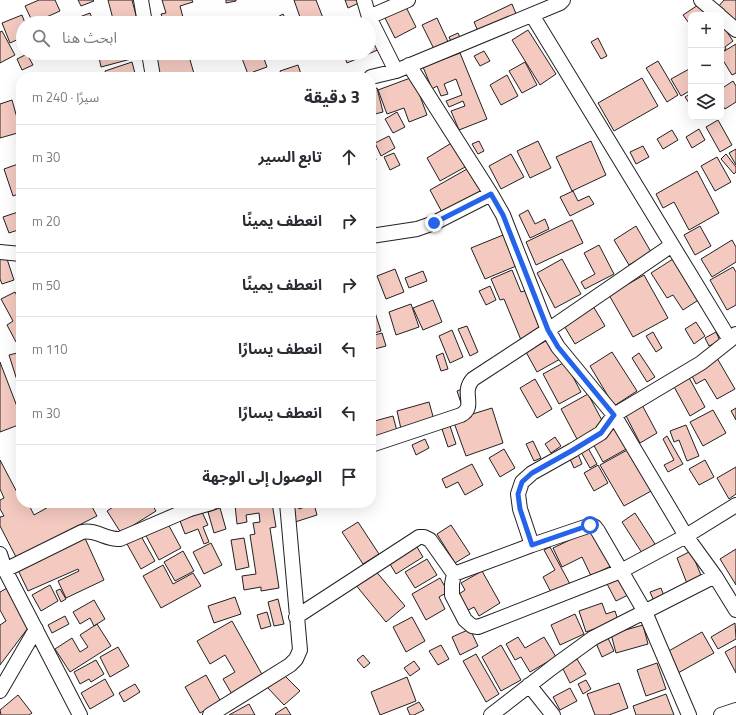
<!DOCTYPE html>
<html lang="ar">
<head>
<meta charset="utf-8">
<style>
	body { margin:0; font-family:"Titillium Web","Noto Sans Arabic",sans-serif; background:#f2f2f3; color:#2b2b33; direction:rtl }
	.controls { position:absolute; right:12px; top:12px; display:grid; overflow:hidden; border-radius:8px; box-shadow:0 4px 16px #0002 }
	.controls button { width:36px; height:36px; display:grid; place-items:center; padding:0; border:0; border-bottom:1px solid #e1e1e2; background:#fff; color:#2b2b33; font:20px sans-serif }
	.stop { position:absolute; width:12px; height:12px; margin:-9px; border:3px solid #2563eb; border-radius:50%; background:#fff }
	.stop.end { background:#2563eb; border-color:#fff; box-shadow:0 1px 4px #0008 }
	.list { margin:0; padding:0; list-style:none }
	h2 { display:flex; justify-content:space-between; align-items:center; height:52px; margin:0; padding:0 16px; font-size:17px }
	h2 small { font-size:13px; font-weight:400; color:#7c7c81 }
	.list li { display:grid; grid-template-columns:26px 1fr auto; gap:12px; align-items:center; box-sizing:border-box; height:64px; padding:0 16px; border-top:1px solid #e1e1e2 }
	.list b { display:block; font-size:15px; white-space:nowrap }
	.list em { font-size:13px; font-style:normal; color:#7c7c81 }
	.icon { flex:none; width:22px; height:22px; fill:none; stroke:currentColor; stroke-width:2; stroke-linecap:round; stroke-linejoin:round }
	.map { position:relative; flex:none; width:736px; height:715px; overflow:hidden; direction:ltr }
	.search { position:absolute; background:#fff; box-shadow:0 4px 16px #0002; left:16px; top:16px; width:360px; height:44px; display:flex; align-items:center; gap:10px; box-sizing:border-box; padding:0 14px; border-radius:22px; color:#7c7c81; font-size:15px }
	.panel { position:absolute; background:#fff; box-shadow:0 4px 16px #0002; left:16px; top:72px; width:360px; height:436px; border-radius:16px; direction:rtl }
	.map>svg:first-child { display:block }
</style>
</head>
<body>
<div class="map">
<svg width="736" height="715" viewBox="0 0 736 715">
	<rect width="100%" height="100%" fill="#fff"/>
	<path fill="#f3c9c0" stroke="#222" d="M39,0H55L60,11L33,23L25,6Z
		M78,0H93L94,1L81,6Z
		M108,0H132L138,23H114Z
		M162,0H192L193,2L180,6L184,21L177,23H164L161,14L166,13Z
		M226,0H236V1L226,3Z
		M294,0H316L325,23H302Z
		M345,0H360L361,2L348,8Z
		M724,0H736V23L718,7Z
		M404,3L416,27L395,38L383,14Z
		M701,3L709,14L707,15H691V26L683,15Z
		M512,4L519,21L481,38L474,22Z
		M90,13L94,23H70L69,21Z
		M283,14L288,23H276L274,19Z
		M22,15L25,23H23V28L18,30L21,38L10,43L2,23Z
		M437,18L450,46L436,53L422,25Z
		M208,19L210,23H198Z
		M369,25L380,49L347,63L343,53H369Z
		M723,26L733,41L725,47L726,49L721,53V27Z
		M528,30L556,74L540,85L512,40Z
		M2,31L15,55L0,63V32Z
		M458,33L462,42L453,46L449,37Z
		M23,38V47L19,41Z
		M598,38L607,56L601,59L591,42Z
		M736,44V73L732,75L721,57V53Z
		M484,51L490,61L480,66L474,56Z
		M51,53H76L52,59Z
		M98,53H129L131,59L101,67Z
		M181,53H188L195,77H157L152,61Z
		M240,53H262L267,67L253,72L255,77H249Z
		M460,53L487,119L459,130L451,111L465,106L463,101L449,107L446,101L462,95L456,79L444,84L448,94L441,96L437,86L432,89L423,67Z
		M27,54L33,65L22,70L17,59Z
		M658,61L678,95L667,102L646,68Z
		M132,62L136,77H107L105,71Z
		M525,62L537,85L522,93L509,71Z
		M298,65L302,77H282L280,71Z
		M691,68V90L681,96L671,79Z
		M507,75L518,96L501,105L490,85Z
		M413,77L427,115L409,122L404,108L387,114L378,90Z
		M642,78L658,106L614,131L598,103Z
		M733,81L736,86V102L725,109L721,103V89Z
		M377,88L383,112L371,115V90Z
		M691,93V106L685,97Z
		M12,100L21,132L0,138V104Z
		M397,112L405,127L393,133L385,119Z
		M718,120L732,145L720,152L706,127Z
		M699,129L705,140L692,148L686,137Z
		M672,130L678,140L663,149L657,139Z
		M389,136L395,148L381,156L375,143Z
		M479,141L484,151L478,154L472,144Z
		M538,141L551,168L530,178L517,151Z
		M591,141L606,175L572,191L556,157Z
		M453,142L467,166L440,181L427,158Z
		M643,146L649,157L636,164L630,152Z
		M736,149V165L729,153Z
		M374,152L376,160L371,161V153Z
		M394,153L400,165L390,170L384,157Z
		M511,154L524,177L501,189L489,166Z
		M726,154L736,167V172L734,174L721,159Z
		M717,157L731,182L715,191L701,166Z
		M21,163V193L13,196L4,169Z
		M467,169L481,192L443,214L430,190Z
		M697,171L719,213L689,230L674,202L663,208L656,194Z
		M573,191L578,201L589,196L594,204L570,216L560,197Z
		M528,210L535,224L545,219L549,229L530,238L519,215Z
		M18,212L21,220V229L9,233L3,217Z
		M572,220L583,243L536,265L526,242Z
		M636,226L651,252L629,265L614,240Z
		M700,226L711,246L695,255L684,235Z
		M508,233L521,264L485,279L471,248Z
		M732,240L736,247V262L712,277L701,259Z
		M599,245L614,274L585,289L581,282L595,274L584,253Z
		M5,253L14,280L2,284L0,279V255Z
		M562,259L581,294L555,308L537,273Z
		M673,259L700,299L683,310L673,295L667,298L651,273Z
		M733,267L736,272V305L727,310L710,280Z
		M395,269L404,292L386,299L377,276Z
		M512,270L521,292L527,290L544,330L521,340L504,299L500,300L491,279Z
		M423,271L427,281L409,288L405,278Z
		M644,275L668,318L633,337L609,295Z
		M490,286L496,300L486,305L479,291Z
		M15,292L21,303V339L16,342L7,325L13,321L1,299Z
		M371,300L381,331L371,334Z
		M433,300L442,322L423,330L413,308Z
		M411,304L419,327L396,335L389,312Z
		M593,306L605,326L575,344L563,324Z
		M696,322L705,336L694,344L685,329Z
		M467,326L478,352L470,356L458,329Z
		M452,330L463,357L450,363L439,336Z
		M653,332L662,348L656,352L646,336Z
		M716,332L720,341L709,346L705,338Z
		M382,333L386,346L371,350V336Z
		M551,338L562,358L537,372L526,352Z
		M21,352V393L9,355Z
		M612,352L637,391L614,406L590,366Z
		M443,353L448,369L441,371L436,356Z
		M639,353L655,377L647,382L632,358Z
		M717,358L735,389L717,399L705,379L696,384L691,374Z
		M0,362L21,417V424L0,432Z
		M565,362L581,392L559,404L543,374Z
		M687,374L705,407L690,416L672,383Z
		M535,379L552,409L537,418L520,388Z
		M465,388L462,406L457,391Z
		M588,394L605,426L578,441L561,409Z
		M429,402L434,420L401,429L397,411Z
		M641,403L657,433L640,443L624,412Z
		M492,408L503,443L466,456L453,420Z
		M736,408V420L731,411Z
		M713,410L726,433L703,446L690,422Z
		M393,416L397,431L371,439V422Z
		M686,425L699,456L687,461L679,440L674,442L670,431Z
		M450,426L456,444L448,447L442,429Z
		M616,427L628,448L603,462L592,442Z
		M667,436L683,464L668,472L664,465L674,460L663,439Z
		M555,437L561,446L551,453L545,444Z
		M425,439L429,448L416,455L412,445Z
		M533,441L541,458L534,461L526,444Z
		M588,448L597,464L590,468L581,452Z
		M504,449L515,468L500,477L489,458Z
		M629,449L653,490L624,506L600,465Z
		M578,454L582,464L574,468L570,459Z
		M0,460L20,498L21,497V503H28L34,515L52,505L51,503H90L97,516L16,557L0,526V517L4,516L0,509V500L4,498L0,489Z
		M705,460L714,477L699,485L689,469Z
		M472,464L483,485L465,495L458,482L446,488L442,479Z
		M598,465L608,483L594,491L584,473Z
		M736,467V494L729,499L717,478Z
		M119,503H151L156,511L121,533L107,511Z
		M247,503H272L276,527L270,528L279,588L261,591V587L244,590L242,576L256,574L250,535L255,534L253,523L260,522L259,513L246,515L247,522L237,524L235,505Z
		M288,503H297L299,509L314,504L317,515L292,523Z
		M220,508L226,529L214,533L208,512Z
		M202,512L208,525L203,527L209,542L204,544L198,529L185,534L180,521Z
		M635,513L655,544L642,553L622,522Z
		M167,522L181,548L159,560L145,534Z
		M358,522L379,554L363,564L342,532Z
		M451,525L470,554L455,563L437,534Z
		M593,529L611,566L591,576L582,557L562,567L553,548Z
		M84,536L104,580L66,598L58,581L79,571L78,569L28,591L17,568Z
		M141,536L155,561L141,569L127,544Z
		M244,538L249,567L236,570L231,540Z
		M414,542L423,557L396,574L387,559Z
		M211,543L222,565L204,574L193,552Z
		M550,547L570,584L552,594L543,577L555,570L544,550Z
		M736,549V585L720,559Z
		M183,551L194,571L175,581L164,562Z
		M691,551L703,580L688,586L677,558Z
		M427,559L437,575L415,588L405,572Z
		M163,565L173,584L193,573L201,586L161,608L143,576Z
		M374,569L405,606L386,622L355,584Z
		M482,571L500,603L479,616L474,607L465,612L456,596L465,590L461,583Z
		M622,574L632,593L616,601L606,582Z
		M440,578L448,592L439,597L445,609L426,620L412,594Z
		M50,585L58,601L41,611L32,595Z
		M9,587L31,624L0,665V625L6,621L0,610V592Z
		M661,588L664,596L654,601L650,592Z
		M60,589L66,599L61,602L56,591Z
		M235,597L241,614L214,623L208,606Z
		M278,599L284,624L274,626L268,602Z
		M94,600L105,619L94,626L90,618L80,624L73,612Z
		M602,603L606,614L615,611L618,620L586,632L579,611Z
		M267,612L271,626L261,629L257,615Z
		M575,614L584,634L560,645L551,625Z
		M65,616L69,624L52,633L48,625Z
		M412,617L425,641L406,652L393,627Z
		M232,621L264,678L233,696L223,679L235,672L225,655L210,664L197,641Z
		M735,623L736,639L718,649L711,637Z
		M97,624L111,646L70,672L55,649L72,638L80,652L88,647L80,635Z
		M643,625L648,644L616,653L611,634Z
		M470,629L478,646L460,655L452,637Z
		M702,632L714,653L678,673L667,652Z
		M518,637L525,648L544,637L556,657L530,672L521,657L515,660L506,644Z
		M608,638L614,651L602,657L596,643Z
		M441,645L449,659L438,665L429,651Z
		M501,645L521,680L501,691L482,657Z
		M736,646V673L725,652Z
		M118,647L129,666L110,677L100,657Z
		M476,654L499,694L486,702L463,661Z
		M363,655L370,663L364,668L357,660Z
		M577,659L586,674L570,683L562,667Z
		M96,660L104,674L91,682L89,679L80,684L74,672Z
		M414,661L420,669L410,676L404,668Z
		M657,663L666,689L646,696L637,670Z
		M282,673L300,691L284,705L267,687Z
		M206,675L221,702L200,713L185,687Z
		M407,677L416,701L380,715L371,692Z
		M105,679L114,695L90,709L81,693Z
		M586,680L591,689L583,694L578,684Z
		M619,683L628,708L609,715H595L587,694Z
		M135,684L140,692L124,702L119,693Z
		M570,688L577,701L560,710L553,697Z
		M666,694L674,715H636L633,706Z
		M18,695L32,713L29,715H1L0,710Z
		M419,702L424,710L414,715H410L407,708Z
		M249,704L255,715H229Z
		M286,707L291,715H276L275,714Z"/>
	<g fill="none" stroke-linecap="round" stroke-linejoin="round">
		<defs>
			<path id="minor" d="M141,0L145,23
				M364,0L369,17L396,71
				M701,0L719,15
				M532,15L730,340
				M369,17L408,0
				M721,17L736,30
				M149,53L153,77
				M409,65L491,194L503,215L548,330L558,347L614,415L686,536L715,576L736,610
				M371,77L396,71L560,3L563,0
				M371,236L417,229L434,223L491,194
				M0,252L21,254
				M371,445L461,415C477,406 460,393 473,379L548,330L672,245
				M532,545L520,509L518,494L522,482L532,473L573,450L601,433L614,415L701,363L730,340L736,334
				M0,554L5,570L80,715
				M5,570L82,532C96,529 106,540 120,539L190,509L211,503
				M454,574L452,584V595L465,620L472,626L478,627L621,571L686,536L736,505
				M296,617L419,537H424L430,540L454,574L532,545L591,525L595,527L598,531L645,612L689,715
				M529,685L553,715
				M0,691L36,629
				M210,715L290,665L296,659L300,650L287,503
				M491,715L553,667L593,638L715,576
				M721,715L736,710"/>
		</defs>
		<use href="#minor" stroke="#222" stroke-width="16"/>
		<use href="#minor" stroke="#fff" stroke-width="14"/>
	</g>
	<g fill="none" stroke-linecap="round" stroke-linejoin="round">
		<path stroke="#2563eb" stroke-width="5" d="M434,223L491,194L503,215L548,330L558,347L614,415L601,433L573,450L532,473L522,482L518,494L520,509L532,545L590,525"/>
	</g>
</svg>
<div class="controls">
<button>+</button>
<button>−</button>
<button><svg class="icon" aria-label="layers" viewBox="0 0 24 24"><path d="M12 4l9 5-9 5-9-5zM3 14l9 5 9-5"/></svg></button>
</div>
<div class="stop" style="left:590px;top:525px"></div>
<div class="stop end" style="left:434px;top:223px"></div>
<div class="search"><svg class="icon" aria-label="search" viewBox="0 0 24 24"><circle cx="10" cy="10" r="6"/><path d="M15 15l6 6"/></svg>ابحث هنا</div>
<section class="panel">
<h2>3 دقيقة<small>سيرًا · 240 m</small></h2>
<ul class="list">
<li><svg class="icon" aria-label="ahead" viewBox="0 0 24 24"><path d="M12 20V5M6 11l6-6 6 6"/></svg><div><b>تابع السير</b></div><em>30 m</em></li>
<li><svg class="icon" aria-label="right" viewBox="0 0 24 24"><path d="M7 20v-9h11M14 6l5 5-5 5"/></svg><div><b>انعطف يمينًا</b></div><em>20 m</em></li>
<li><svg class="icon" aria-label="right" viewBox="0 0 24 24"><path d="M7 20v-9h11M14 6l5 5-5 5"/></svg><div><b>انعطف يمينًا</b></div><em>50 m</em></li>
<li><svg class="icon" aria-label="left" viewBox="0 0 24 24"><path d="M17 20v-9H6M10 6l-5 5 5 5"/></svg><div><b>انعطف يسارًا</b></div><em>110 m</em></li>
<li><svg class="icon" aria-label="left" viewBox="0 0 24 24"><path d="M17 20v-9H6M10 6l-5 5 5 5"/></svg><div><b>انعطف يسارًا</b></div><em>30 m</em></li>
<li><svg class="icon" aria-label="arrive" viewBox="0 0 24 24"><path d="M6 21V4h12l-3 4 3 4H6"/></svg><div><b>الوصول إلى الوجهة</b></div></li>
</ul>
</section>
</div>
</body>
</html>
